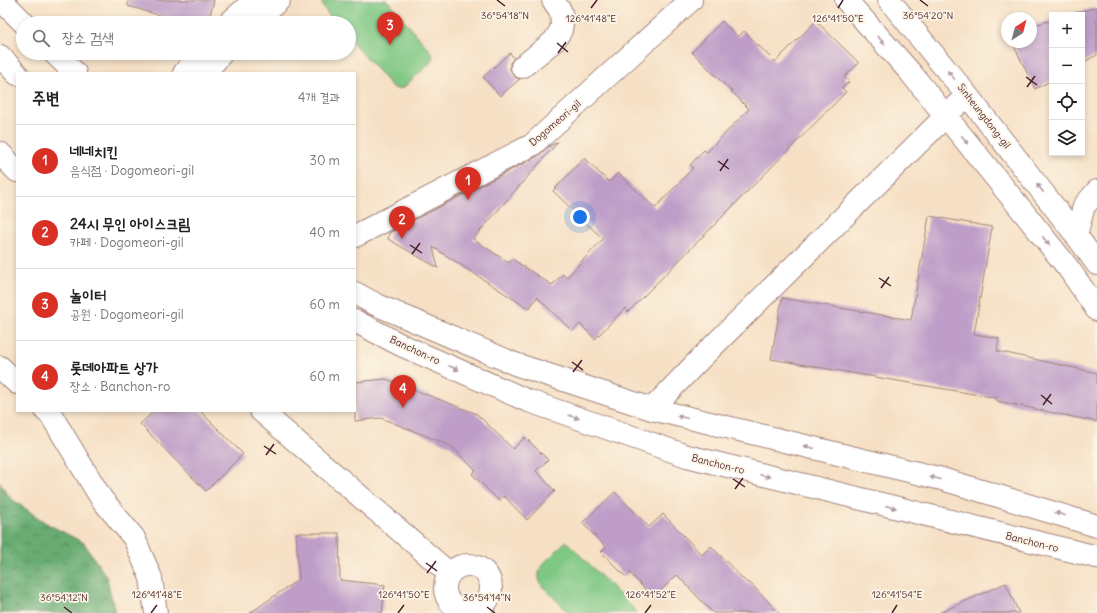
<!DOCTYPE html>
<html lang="ko">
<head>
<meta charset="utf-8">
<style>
	body { margin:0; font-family:Delius,"Poor Story",sans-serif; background:#f2f2f2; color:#222 }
	.controls { position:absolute; right:12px; top:12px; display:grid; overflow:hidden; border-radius:0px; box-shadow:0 2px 6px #0003 }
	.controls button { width:36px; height:36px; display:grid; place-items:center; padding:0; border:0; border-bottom:1px solid #e0e0e0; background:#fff; color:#222; font:20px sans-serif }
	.compass { position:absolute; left:1001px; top:12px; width:36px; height:36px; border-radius:50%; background:#fff; box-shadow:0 2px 6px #0003; rotate:36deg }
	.you { position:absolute; left:580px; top:217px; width:14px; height:14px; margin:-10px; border:3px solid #fff; border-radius:50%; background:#1a73e8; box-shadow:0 0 0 6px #1a73e833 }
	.badge { display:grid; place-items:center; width:26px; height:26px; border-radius:50%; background:#d93025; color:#fff; font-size:13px; font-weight:700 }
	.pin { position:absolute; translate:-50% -33px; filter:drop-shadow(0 1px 2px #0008) }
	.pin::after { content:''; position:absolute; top:21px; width:14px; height:12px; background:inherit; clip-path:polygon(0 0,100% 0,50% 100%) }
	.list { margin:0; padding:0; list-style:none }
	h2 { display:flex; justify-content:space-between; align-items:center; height:52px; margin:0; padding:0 16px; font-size:17px }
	h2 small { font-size:13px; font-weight:400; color:#767676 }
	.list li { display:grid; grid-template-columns:26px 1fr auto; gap:12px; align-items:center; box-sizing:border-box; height:72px; padding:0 16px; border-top:1px solid #e0e0e0 }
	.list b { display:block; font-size:15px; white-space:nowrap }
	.list p { margin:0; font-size:13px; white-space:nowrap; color:#767676 }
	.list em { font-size:13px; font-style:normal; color:#767676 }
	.icon { flex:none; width:22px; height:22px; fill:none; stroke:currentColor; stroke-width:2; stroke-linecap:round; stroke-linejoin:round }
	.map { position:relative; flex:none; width:1097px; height:613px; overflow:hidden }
	.search { position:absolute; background:#fff; box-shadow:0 2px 6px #0003; left:16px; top:16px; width:340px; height:44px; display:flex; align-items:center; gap:10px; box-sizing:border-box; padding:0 14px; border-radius:22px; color:#767676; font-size:15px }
	.panel { position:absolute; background:#fff; box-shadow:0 2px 6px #0003; left:16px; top:72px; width:340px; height:340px; border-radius:0px }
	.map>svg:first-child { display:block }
</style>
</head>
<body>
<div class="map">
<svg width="1097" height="613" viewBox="0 0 1097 613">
	<defs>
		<pattern id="forest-crowns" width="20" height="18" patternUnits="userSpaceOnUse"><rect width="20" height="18" fill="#67ac72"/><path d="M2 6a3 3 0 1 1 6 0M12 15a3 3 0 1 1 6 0" fill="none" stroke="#578b5e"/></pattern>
	</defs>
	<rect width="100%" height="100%" fill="#fcf5e5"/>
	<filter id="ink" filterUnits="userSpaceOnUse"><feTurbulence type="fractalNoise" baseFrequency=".025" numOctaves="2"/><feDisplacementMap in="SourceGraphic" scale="8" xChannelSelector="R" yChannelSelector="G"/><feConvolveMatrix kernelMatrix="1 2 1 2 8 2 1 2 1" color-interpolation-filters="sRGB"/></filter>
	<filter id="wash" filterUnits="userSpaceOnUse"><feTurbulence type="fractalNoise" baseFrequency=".012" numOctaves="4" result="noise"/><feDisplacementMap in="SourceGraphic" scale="16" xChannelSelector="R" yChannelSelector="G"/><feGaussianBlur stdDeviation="0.9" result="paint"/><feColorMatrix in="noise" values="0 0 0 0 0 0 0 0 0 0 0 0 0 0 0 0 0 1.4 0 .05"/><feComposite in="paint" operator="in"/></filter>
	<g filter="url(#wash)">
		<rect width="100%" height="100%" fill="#f6e0c5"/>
		<path fill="url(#forest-crowns)" stroke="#58664e" d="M0,482L10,498L46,523L84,543L107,578L115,613H0Z"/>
		<path fill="#7fc884" stroke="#647458" d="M322,0H387L431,52L433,56L431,62L403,88L397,89L392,87L349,38V23H336C331,16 321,9 322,0Z
			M566,541L638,613H569L542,586L539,579V572L542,565Z"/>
		<g id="blocks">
			<path fill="#be9dc8" d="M128,0H214L208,23H186L128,6Z
				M1097,7V55L1082,63V15H1068Z
				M1052,20V80L1035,89L1012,42H1031V26Z
				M722,21L738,37L744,31L775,62L816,21L859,63L844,77L849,82L842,88L846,92L628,312L625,308L595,339L580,324L572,331L537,297L529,309L433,247L438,268L388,239L389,233L538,156L548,147L558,142L473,239L509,263L512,259L552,285L563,274L566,278L603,239L553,191L584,158L609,182L618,173L655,208L693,168L690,165L704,150L707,152L749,109L692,52Z
				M510,53L514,58L510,63V69L513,75L517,78L520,79L500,96L483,77Z
				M929,216L992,227L974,334L999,338L997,351L1097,373V422L997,401V398L771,359L782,298L911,320Z
				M386,379L477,414L513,449L525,437L548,460L536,471L555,491L527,520L504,496L499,501L472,474L476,471L451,446L381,418L355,421V382Z
				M154,411H200L243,454L206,491L140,424Z
				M615,492L649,527L663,514L702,555L711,546L747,583L749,582L779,613H713L677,575L653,598L629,572L625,576L601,552L606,547L582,523Z
				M296,533H339L340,580L385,585L382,613H250L299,579Z
				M1006,583L1019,613H939Z"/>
		</g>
	</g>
	<g filter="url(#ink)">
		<use href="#blocks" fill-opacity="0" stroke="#a08078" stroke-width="1"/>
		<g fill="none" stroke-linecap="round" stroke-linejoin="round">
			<defs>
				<path id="minor" d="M1,0L24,23
					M846,0L910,72L1025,214L1069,269L1097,310
					M889,0L967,95L1076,235L1097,264
					M229,23L255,0
					M253,23L279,0
					M54,53L75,73
					M0,56L17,74
					M522,67L554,41L561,30L562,23L561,12L553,0
					M184,73L201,53
					M205,73L222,53
					M0,153L17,171
					M1076,235L1084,206L1097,191
					M355,236L532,145L691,0
					M355,293L375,304L515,364L652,409L942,479L1097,526
					M355,321L401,345L526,400L687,456L1097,557
					M0,367L17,383
					M652,409L700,359L967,95
					M46,411L51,415L101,498L134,538L151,578L156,613
					M261,411L450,574
					M445 588a23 23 0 1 1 46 0a23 23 0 1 1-46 0Z"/>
			</defs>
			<use href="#minor" stroke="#a08078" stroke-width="24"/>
			<use href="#minor" stroke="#fff" stroke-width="22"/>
		</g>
		<defs><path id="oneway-solid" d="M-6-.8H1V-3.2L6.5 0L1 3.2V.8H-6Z"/></defs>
		<g fill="#ae9aa0">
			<use href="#oneway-solid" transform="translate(881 40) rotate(49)"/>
			<use href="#oneway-solid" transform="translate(951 75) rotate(-130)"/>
			<use href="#oneway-solid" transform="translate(965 140) rotate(51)"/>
			<use href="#oneway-solid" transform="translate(1040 188) rotate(-128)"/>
			<use href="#oneway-solid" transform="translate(1046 241) rotate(52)"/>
			<use href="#oneway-solid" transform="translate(454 368) rotate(24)"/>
			<use href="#oneway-solid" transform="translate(574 417) rotate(19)"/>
			<use href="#oneway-solid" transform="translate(682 417) rotate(-166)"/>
			<use href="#oneway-solid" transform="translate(809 447) rotate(-166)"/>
			<use href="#oneway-solid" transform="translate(765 476) rotate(14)"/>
			<use href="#oneway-solid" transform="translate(935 478) rotate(-166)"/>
			<use href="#oneway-solid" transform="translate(891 507) rotate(14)"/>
			<use href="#oneway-solid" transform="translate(1060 514) rotate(-164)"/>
		</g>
	</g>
	<path fill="none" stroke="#4a1f2b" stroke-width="1.5" d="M497,0L505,6M920,0L928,6M591,8L597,0M838,8L843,0M557,43L568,52M558,53L566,42M1026,77L1037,85M1027,87L1035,76M718,161L729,169M720,171L728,159M410,245L422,253M412,254L420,243M879,278L891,286M881,288L889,277M572,362L583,370M573,372L582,360M1041,395L1052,404M1043,405L1051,394M264,446L276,454M266,455L274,444M733,479L745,487M735,489L743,478M426,563L437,571M427,573L436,561M64,607L72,613M487,607L495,613M151,613L157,605M398,613L404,605M645,613L651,605M892,613L897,605"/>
	<g text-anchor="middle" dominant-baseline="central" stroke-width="3.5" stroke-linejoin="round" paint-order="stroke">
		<g font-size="10" fill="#4a1f2b" stroke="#fcf5e5">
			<text transform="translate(984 116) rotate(52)">Sinheungdong-gil</text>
			<text transform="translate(555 123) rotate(-41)">Dogomeori-gil</text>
			<text transform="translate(415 350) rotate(25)">Banchon-ro</text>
			<text transform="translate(718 464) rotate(14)">Banchon-ro</text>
			<text transform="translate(1032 542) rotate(14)">Banchon-ro</text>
		</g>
	</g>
	<g font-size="10" text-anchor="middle" fill="#4a1f2b" stroke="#fcf5e5" stroke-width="3.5" stroke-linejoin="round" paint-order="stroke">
		<text x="928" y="19">36°54'20"N</text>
		<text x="505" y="19">36°54'18"N</text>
		<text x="591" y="22">126°41'48"E</text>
		<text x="838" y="22">126°41'50"E</text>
		<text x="157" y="598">126°41'48"E</text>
		<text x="404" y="598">126°41'50"E</text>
		<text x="651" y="598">126°41'52"E</text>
		<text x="897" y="598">126°41'54"E</text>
		<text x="64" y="601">36°54'12"N</text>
		<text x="487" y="601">36°54'14"N</text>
	</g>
</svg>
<div class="controls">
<button>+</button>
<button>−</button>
<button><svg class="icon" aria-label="locate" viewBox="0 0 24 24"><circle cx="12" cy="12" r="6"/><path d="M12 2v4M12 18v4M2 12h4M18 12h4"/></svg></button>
<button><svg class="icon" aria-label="layers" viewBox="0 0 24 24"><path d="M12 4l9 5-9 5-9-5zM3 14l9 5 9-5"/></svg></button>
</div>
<svg class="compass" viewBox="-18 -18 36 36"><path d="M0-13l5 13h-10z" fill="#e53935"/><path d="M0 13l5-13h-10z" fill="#767676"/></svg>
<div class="you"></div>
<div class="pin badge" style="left:468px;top:200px">1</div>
<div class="pin badge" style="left:402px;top:239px">2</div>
<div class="pin badge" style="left:390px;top:45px">3</div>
<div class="pin badge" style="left:403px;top:408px">4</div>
<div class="search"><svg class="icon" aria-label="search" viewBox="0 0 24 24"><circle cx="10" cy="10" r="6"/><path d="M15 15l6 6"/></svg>장소 검색</div>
<section class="panel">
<h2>주변<small>4개 결과</small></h2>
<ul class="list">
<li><span class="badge">1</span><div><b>네네치킨</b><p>음식점 · Dogomeori-gil</p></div><em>30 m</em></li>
<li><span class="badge">2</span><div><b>24시 무인 아이스크림</b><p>카페 · Dogomeori-gil</p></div><em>40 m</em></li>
<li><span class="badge">3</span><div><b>놀이터</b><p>공원 · Dogomeori-gil</p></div><em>60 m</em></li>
<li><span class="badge">4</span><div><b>롯데아파트 상가</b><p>장소 · Banchon-ro</p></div><em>60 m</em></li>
</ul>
</section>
</div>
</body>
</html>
